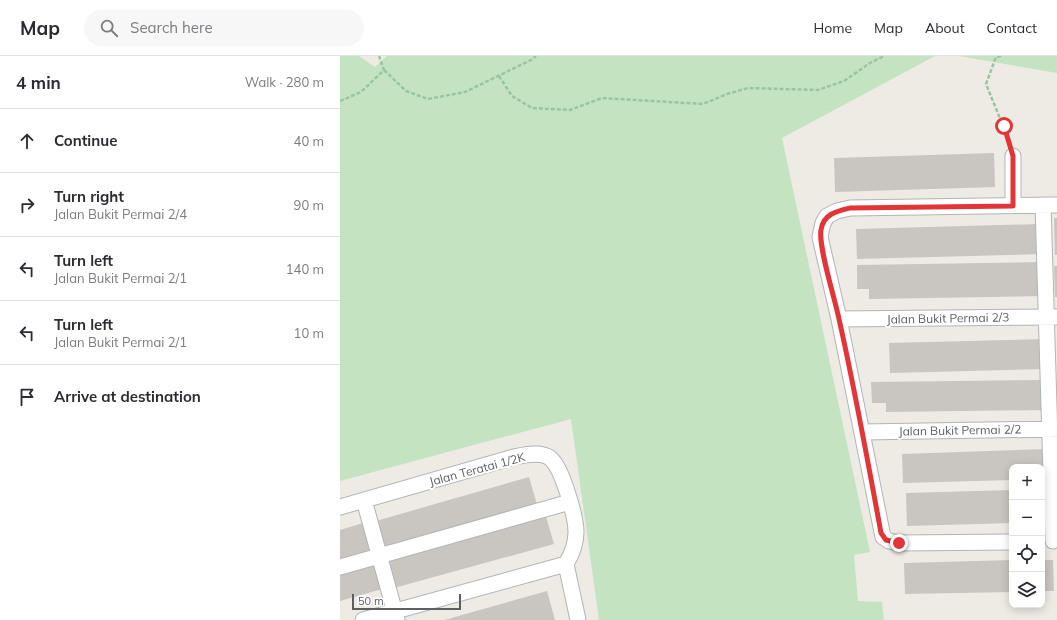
<!DOCTYPE html>
<html lang="en">
<head>
<meta charset="utf-8">
<style>
	body { margin:0; font-family:Mulish,sans-serif; background:#f7f7f7; color:#2b2b33 }
	.controls { position:absolute; right:12px; bottom:12px; display:grid; overflow:hidden; border-radius:8px; box-shadow:0 2px 10px #0003 }
	.controls button { width:36px; height:36px; display:grid; place-items:center; padding:0; border:0; border-bottom:1px solid #e1e1e2; background:#fff; color:#2b2b33; font:20px sans-serif }
	.scale { position:absolute; left:12px; bottom:10px; width:109px; box-sizing:border-box; padding-left:4px; border:2px solid #5c6064; border-top:0; font-size:11px; line-height:14px; white-space:nowrap; color:#5c6064; -webkit-text-stroke:3px #fff; paint-order:stroke }
	.stop { position:absolute; width:12px; height:12px; margin:-9px; border:3px solid #e33538; border-radius:50%; background:#fff }
	.stop.end { background:#e33538; border-color:#fff; box-shadow:0 1px 4px #0008 }
	.list { margin:0; padding:0; list-style:none }
	h2 { display:flex; justify-content:space-between; align-items:center; height:52px; margin:0; padding:0 16px; font-size:17px }
	h2 small { font-size:13px; font-weight:400; color:#7c7c81 }
	.list li { display:grid; grid-template-columns:26px 1fr auto; gap:12px; align-items:center; box-sizing:border-box; height:64px; padding:0 16px; border-top:1px solid #e1e1e2 }
	.list b { display:block; font-size:15px; white-space:nowrap }
	.list p { margin:0; font-size:13px; white-space:nowrap; color:#7c7c81 }
	.list em { font-size:13px; font-style:normal; color:#7c7c81 }
	.icon { flex:none; width:22px; height:22px; fill:none; stroke:currentColor; stroke-width:2; stroke-linecap:round; stroke-linejoin:round }
	.map { position:relative; flex:none; width:717px; height:564px; overflow:hidden }
	header { display:flex; align-items:center; gap:24px; box-sizing:border-box; height:56px; padding:0 20px; background:#fff; border-bottom:1px solid #e1e1e2 }
	header strong { font-size:19px }
	nav { display:flex; gap:22px; margin-inline-start:auto; font-size:14px }
	.search { width:280px; height:36px; background:#f7f7f7; display:flex; align-items:center; gap:10px; box-sizing:border-box; padding:0 14px; border-radius:22px; color:#7c7c81; font-size:15px }
	main { display:flex }
	aside { flex:1; background:#fff }
	.map>svg:first-child { display:block }
</style>
</head>
<body>
<header>
<strong>Map</strong>
<div class="search"><svg class="icon" aria-label="search" viewBox="0 0 24 24"><circle cx="10" cy="10" r="6"/><path d="M15 15l6 6"/></svg>Search here</div>
<nav><a>Home</a><a>Map</a><a>About</a><a>Contact</a></nav>
</header>
<main>
<aside>
<h2>4 min<small>Walk · 280 m</small></h2>
<ul class="list">
<li><svg class="icon" aria-label="ahead" viewBox="0 0 24 24"><path d="M12 20V5M6 11l6-6 6 6"/></svg><div><b>Continue</b></div><em>40 m</em></li>
<li><svg class="icon" aria-label="right" viewBox="0 0 24 24"><path d="M7 20v-9h11M14 6l5 5-5 5"/></svg><div><b>Turn right</b><p>Jalan Bukit Permai 2/4</p></div><em>90 m</em></li>
<li><svg class="icon" aria-label="left" viewBox="0 0 24 24"><path d="M17 20v-9H6M10 6l-5 5 5 5"/></svg><div><b>Turn left</b><p>Jalan Bukit Permai 2/1</p></div><em>140 m</em></li>
<li><svg class="icon" aria-label="left" viewBox="0 0 24 24"><path d="M17 20v-9H6M10 6l-5 5 5 5"/></svg><div><b>Turn left</b><p>Jalan Bukit Permai 2/1</p></div><em>10 m</em></li>
<li><svg class="icon" aria-label="arrive" viewBox="0 0 24 24"><path d="M6 21V4h12l-3 4 3 4H6"/></svg><div><b>Arrive at destination</b></div></li>
</ul>
</aside>
<div class="map">
<svg width="717" height="564" viewBox="0 0 717 564">
	<rect width="100%" height="100%" fill="#eeeae4"/>
	<path fill="#c4e4c1" d="M0,0H19L35,11L47,0H595L442,82L530,496L514,499L518,545L542,546L544,564H259L231,363L0,425Z
		M619,0H717V17Z"/>
	<path fill="#c9c5c1" d="M654,97L655,131L495,136L494,102Z
		M714,162H717V199H715Z
		M700,168L701,198L517,203L516,173Z
		M702,206V240L529,243V233H517V209Z
		M714,210H717V241H715Z
		M704,283L705,313L550,317L549,287Z
		M707,324V354L546,356V347H532L531,326Z
		M708,393L709,423H702V411H672V424L563,427L562,398Z
		M189,421L198,452L45,495L36,465Z
		M702,433H709L710,466H702Z
		M672,434V467L567,470L566,437Z
		M205,457L214,488L54,532L45,501Z
		M23,467L32,498L0,507V474Z
		M672,504V536L565,538L564,507Z
		M702,504H713L714,535H702Z
		M35,507L42,533L0,545V516Z
		M207,535L215,564H105L129,557Z"/>
	<g fill="none" stroke-linecap="round" stroke-linejoin="round">
		<defs>
			<path id="minor" d="M673,100V149
				M703,149L713,485
				M499,263L716,261
				M522,376L717,373
				M24,444L57,564
				M0,451L174,401C184,399 201,395 210,402C222,411 236,461 236,476C236,488 232,498 226,508
				M672,486L559,487L549,485L543,481L499,263L480,181L483,167L487,160L497,155L510,152L717,149
				M226,508L238,564
				M0,511L230,446
				M23,564L226,508"/>
		</defs>
		<use href="#minor" stroke="#b1b5b8" stroke-width="17"/>
		<path stroke="#9ac5a3" stroke-width="2.5" stroke-dasharray="4 2" stroke-linecap="butt" d="M661,0L656,1L646,28L670,87
			M44,14L66,35L88,43L125,36L191,4L196,0
			M159,20L172,40L192,52L230,54L262,42L363,48L387,38L408,32L478,34L504,25L530,7L544,0
			M0,45L21,36L44,14L39,0"/>
		<use href="#minor" stroke="#fff" stroke-width="15"/>
	</g>
	<g fill="none" stroke-linecap="round" stroke-linejoin="round">
		<path stroke="#e33538" stroke-width="5" d="M559,487L546,484L541,477C528,406 515,334 499,263C495,243 478,190 481,174C483,158 497,155 510,152L673,150V100L664,70"/>
	</g>
	<g text-anchor="middle" dominant-baseline="central" stroke-width="4" stroke-linejoin="round" paint-order="stroke">
		<g font-size="12" fill="#5c6064" stroke="#fff">
			<text transform="translate(608 262) rotate(-1)">Jalan Bukit Permai 2/3</text>
			<text transform="translate(620 374) rotate(-1)">Jalan Bukit Permai 2/2</text>
			<text transform="translate(137 413) rotate(-15)">Jalan Teratai 1/2K</text>
		</g>
	</g>
</svg>
<div class="controls">
<button>+</button>
<button>−</button>
<button><svg class="icon" aria-label="locate" viewBox="0 0 24 24"><circle cx="12" cy="12" r="6"/><path d="M12 2v4M12 18v4M2 12h4M18 12h4"/></svg></button>
<button><svg class="icon" aria-label="layers" viewBox="0 0 24 24"><path d="M12 4l9 5-9 5-9-5zM3 14l9 5 9-5"/></svg></button>
</div>
<div class="scale">50 m</div>
<div class="stop" style="left:664px;top:70px"></div>
<div class="stop end" style="left:559px;top:487px"></div>
</div>
</main>
</body>
</html>
